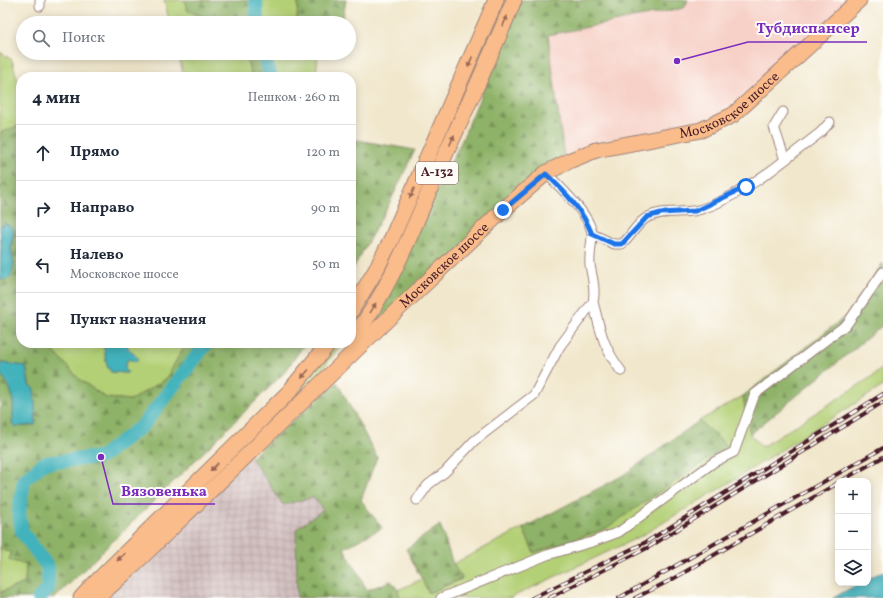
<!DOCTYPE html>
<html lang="ru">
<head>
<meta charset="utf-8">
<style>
	body { margin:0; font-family:Vollkorn,serif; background:#f2f2f3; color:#1f2937 }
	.controls { position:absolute; right:12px; bottom:12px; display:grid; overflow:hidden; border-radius:8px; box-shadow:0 2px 10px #0003 }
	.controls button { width:36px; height:36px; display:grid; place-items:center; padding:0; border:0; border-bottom:1px solid #e0e1e3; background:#fff; color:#1f2937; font:20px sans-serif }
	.stop { position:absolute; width:12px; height:12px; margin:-9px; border:3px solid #1a73e8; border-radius:50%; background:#fff }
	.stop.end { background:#1a73e8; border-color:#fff; box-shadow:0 1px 4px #0008 }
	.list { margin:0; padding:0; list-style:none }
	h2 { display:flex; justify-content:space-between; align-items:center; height:52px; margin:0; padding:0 16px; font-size:17px }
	h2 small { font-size:13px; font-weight:400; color:#747a83 }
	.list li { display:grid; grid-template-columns:26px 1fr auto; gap:12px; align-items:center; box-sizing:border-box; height:56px; padding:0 16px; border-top:1px solid #e0e1e3 }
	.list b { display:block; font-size:15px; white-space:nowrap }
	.list p { margin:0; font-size:13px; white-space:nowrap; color:#747a83 }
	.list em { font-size:13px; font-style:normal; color:#747a83 }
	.icon { flex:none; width:22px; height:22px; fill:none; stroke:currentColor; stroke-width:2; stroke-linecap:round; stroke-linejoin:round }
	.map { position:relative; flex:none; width:883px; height:598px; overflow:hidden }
	.search { position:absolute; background:#fff; box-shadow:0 2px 10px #0003; left:16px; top:16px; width:340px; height:44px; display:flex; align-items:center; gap:10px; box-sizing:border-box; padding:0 14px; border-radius:22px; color:#747a83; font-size:15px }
	.panel { position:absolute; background:#fff; box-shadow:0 2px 10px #0003; left:16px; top:72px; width:340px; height:276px; border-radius:16px }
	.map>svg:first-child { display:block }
</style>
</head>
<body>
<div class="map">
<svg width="883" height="598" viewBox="0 0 883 598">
	<defs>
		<pattern id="industrial-grid" width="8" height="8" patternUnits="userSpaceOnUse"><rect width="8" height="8" fill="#d2bfc0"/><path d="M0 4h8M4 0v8" fill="none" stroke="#b6a4a5"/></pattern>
		<pattern id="forest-firs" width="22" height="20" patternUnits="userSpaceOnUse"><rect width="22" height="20" fill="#8eb267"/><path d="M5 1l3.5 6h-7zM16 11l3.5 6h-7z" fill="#769055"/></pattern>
	</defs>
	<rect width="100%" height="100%" fill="#fdfcf7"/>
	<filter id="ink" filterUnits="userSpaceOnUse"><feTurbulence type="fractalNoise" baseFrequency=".025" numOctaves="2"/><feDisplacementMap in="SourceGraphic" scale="8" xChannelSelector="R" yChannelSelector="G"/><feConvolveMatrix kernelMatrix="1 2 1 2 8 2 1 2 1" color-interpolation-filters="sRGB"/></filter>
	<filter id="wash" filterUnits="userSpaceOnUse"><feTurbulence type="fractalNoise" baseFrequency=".012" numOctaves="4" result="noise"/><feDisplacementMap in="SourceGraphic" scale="16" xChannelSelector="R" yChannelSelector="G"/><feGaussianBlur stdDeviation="0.9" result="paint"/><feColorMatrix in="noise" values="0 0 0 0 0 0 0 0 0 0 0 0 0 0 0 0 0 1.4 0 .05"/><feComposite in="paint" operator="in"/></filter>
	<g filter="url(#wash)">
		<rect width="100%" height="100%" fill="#f1e7cc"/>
		<path fill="#f7d1c8" d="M688,0H849L773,70L723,113L669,129L609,139L564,156L548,35L684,9Z"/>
		<path fill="url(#industrial-grid)" d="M251,457L314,497L323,510L296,529L297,598H105Z"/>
		<path fill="#b3d076" stroke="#7e7850" d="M164,0H184L188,11L222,23H170Z
			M262,0H298L297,23H263Z
			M501,0H507L384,278L351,330V321L360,309Z
			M0,52L12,60L21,93V125L0,133Z
			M178,53H245L252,77H184Z
			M270,53H318L316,77H276Z
			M46,343H103L107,366L111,372L127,373C124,368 125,364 129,359L127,343H186L166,379L131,400L106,398L79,379Z
			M336,343H342L310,385L285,412L117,569Z
			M883,368V386L875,391L737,478L641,536L510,598H400L398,590L422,579L429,593L462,579L453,564L523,528L534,553L727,446L699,421L743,396L750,434L762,447L867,380Z
			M0,550L11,552L26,565L25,583L1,592L0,594Z"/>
		<path fill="url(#forest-firs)" stroke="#6c6849" d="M184,0H262L263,23H222L188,11Z
			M298,0H346L342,23H297Z
			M521,0H688L684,8L548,35L564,156L364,339L462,140Z
			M245,53H270L276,77H252Z
			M21,125V343H46L79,379L106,398L131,400L166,379L186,343H305L285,372L55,598H0L1,592L25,583L26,565L9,560L11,552L0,550V374C14,387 15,405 12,422L36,421L26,366L1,363L0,366V279L5,280L14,264L11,248L13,239L5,223L0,227V133Z
			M351,139L415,150L388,206L351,272Z
			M883,263V325L750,434L743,396L846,316Z
			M337,382L377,457L361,500L382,528L344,548L367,590L391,581L398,590L400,598H297L296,529L323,510L314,497L283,505L251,457Z
			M699,421L727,446L605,529L534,553L523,528L622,476Z
			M440,525L453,564L462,578L429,593L406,549Z"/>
		<path fill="#42b2bc" stroke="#466874" d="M5,223L14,229L11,248L14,264L11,277L5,280L0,279L1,245L0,227Z
			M103,343H127L128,348L138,358L136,362L129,359L126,362L125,369L128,372L127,373L111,372L107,366Z
			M1,363L26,366L29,385L34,389L36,421L35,425L15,427L12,423C15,405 14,387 0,374Z
			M883,571V598H833L860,583H868V579Z"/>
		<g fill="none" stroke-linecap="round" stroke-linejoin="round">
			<path stroke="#42b2bc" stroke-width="14" d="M256,0L257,23
				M263,53L271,77
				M39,598L48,589V567L22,532L19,513L24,480L44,463L101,457L143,425L207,343"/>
		</g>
	</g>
	<g filter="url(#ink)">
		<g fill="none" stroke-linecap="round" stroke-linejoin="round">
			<defs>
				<path id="minor" d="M40,0V6
					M785,160L821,132L830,122
					M592,234L614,244H622C632,236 637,222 648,217C662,210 678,213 693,211C719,207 764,177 785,160L774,127L783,112
					M593,302C601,332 602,345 621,371
					M417,500L428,485L445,472L474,441L534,395L560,346L593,302C596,289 592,277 590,265C589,253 592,245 592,234C591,216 559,186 546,173
					M441,598L547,555L592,542L619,532L714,462L734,452L755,394L847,324L883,272"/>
				<g id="primary">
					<path d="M351,311L376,270L391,240L496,0"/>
					<path d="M351,340C389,292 412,231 436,175C462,117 490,59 514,0"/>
					<path d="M81,598L93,585L289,392L329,343"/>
					<path id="s1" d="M97,598L124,574L391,316L503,210L546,173L571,160L596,150L701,130L733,115L859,0"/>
				</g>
			</defs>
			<use href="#minor" stroke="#9e837c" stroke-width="11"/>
			<use href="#primary" stroke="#9e837c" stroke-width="17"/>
			<use href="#minor" stroke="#fff" stroke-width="9"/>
			<use href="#primary" stroke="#f9bc8a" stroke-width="15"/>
			<defs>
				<path id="rail" d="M841,481L883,457
					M532,598L648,541L883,394
					M549,598L649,547L883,402
					M619,598L883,448
					M635,598L671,580L838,483"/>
			</defs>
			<use href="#rail" stroke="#4a1f2b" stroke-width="4"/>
			<use href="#rail" stroke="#fdfcf7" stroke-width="2.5" stroke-dasharray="8" stroke-linecap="butt"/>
		</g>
		<defs><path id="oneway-solid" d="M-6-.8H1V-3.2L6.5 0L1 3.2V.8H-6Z"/></defs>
		<g fill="#996656">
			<use href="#oneway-solid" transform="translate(505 21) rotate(-68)"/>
			<use href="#oneway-solid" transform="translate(470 62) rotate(114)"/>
			<use href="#oneway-solid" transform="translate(452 140) rotate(-66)"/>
			<use href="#oneway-solid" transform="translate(412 193) rotate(115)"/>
			<use href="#oneway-solid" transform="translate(373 308) rotate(-60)"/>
			<use href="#oneway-solid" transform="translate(305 374) rotate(130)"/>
			<use href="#oneway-solid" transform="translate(214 467) rotate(135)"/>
			<use href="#oneway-solid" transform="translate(121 557) rotate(136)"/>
		</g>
	</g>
	<g fill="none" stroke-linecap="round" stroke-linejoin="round" filter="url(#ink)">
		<path stroke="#1a73e8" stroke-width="5" d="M503,210L546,174C565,192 582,209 592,234L614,244H622L647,217L661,213L695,211L746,187"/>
	</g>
	<g text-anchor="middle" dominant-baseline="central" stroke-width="4" stroke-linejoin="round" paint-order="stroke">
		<rect fill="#fdfcf7" stroke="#806168" stroke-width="1" x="416" y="162" width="42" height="22" rx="3"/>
		<g font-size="13" font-weight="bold" fill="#4a1f2b">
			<text x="437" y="173">А-132</text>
		</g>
		<g font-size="14" fill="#4a1f2b" stroke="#fdfcf7">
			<text stroke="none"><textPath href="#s1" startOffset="817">Московское шоссе</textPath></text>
			<text stroke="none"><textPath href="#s1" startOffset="481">Московское шоссе</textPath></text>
		</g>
	</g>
	<path fill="none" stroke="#7b2cbf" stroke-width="1.5" d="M677 61L748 42H867M101 457L113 504H215"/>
	<g fill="#7b2cbf" stroke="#fdfcf7" stroke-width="1.5">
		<circle cx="677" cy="61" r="4"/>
		<circle cx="101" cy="457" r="4"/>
	</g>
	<g font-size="15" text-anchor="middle" font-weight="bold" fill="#7b2cbf" stroke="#fdfcf7" stroke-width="4" stroke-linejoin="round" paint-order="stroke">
		<text x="808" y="33">Тубдиспансер</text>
		<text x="164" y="496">Вязовенька</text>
	</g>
</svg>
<div class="controls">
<button>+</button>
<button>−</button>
<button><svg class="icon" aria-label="layers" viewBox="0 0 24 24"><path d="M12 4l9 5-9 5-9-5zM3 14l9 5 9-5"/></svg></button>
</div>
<div class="stop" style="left:746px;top:187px"></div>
<div class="stop end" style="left:503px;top:210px"></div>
<div class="search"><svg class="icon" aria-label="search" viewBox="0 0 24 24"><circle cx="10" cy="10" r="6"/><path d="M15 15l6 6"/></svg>Поиск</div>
<section class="panel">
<h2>4 мин<small>Пешком · 260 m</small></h2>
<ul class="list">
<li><svg class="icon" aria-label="ahead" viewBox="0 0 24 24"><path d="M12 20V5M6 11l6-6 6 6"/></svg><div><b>Прямо</b></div><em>120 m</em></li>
<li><svg class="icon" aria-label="right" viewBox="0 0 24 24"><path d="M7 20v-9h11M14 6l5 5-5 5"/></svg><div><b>Направо</b></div><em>90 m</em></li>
<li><svg class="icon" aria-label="left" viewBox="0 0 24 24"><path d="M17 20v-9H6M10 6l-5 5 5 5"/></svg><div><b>Налево</b><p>Московское шоссе</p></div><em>50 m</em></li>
<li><svg class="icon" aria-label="arrive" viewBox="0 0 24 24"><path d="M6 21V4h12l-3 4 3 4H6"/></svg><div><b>Пункт назначения</b></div></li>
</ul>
</section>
</div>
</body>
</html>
